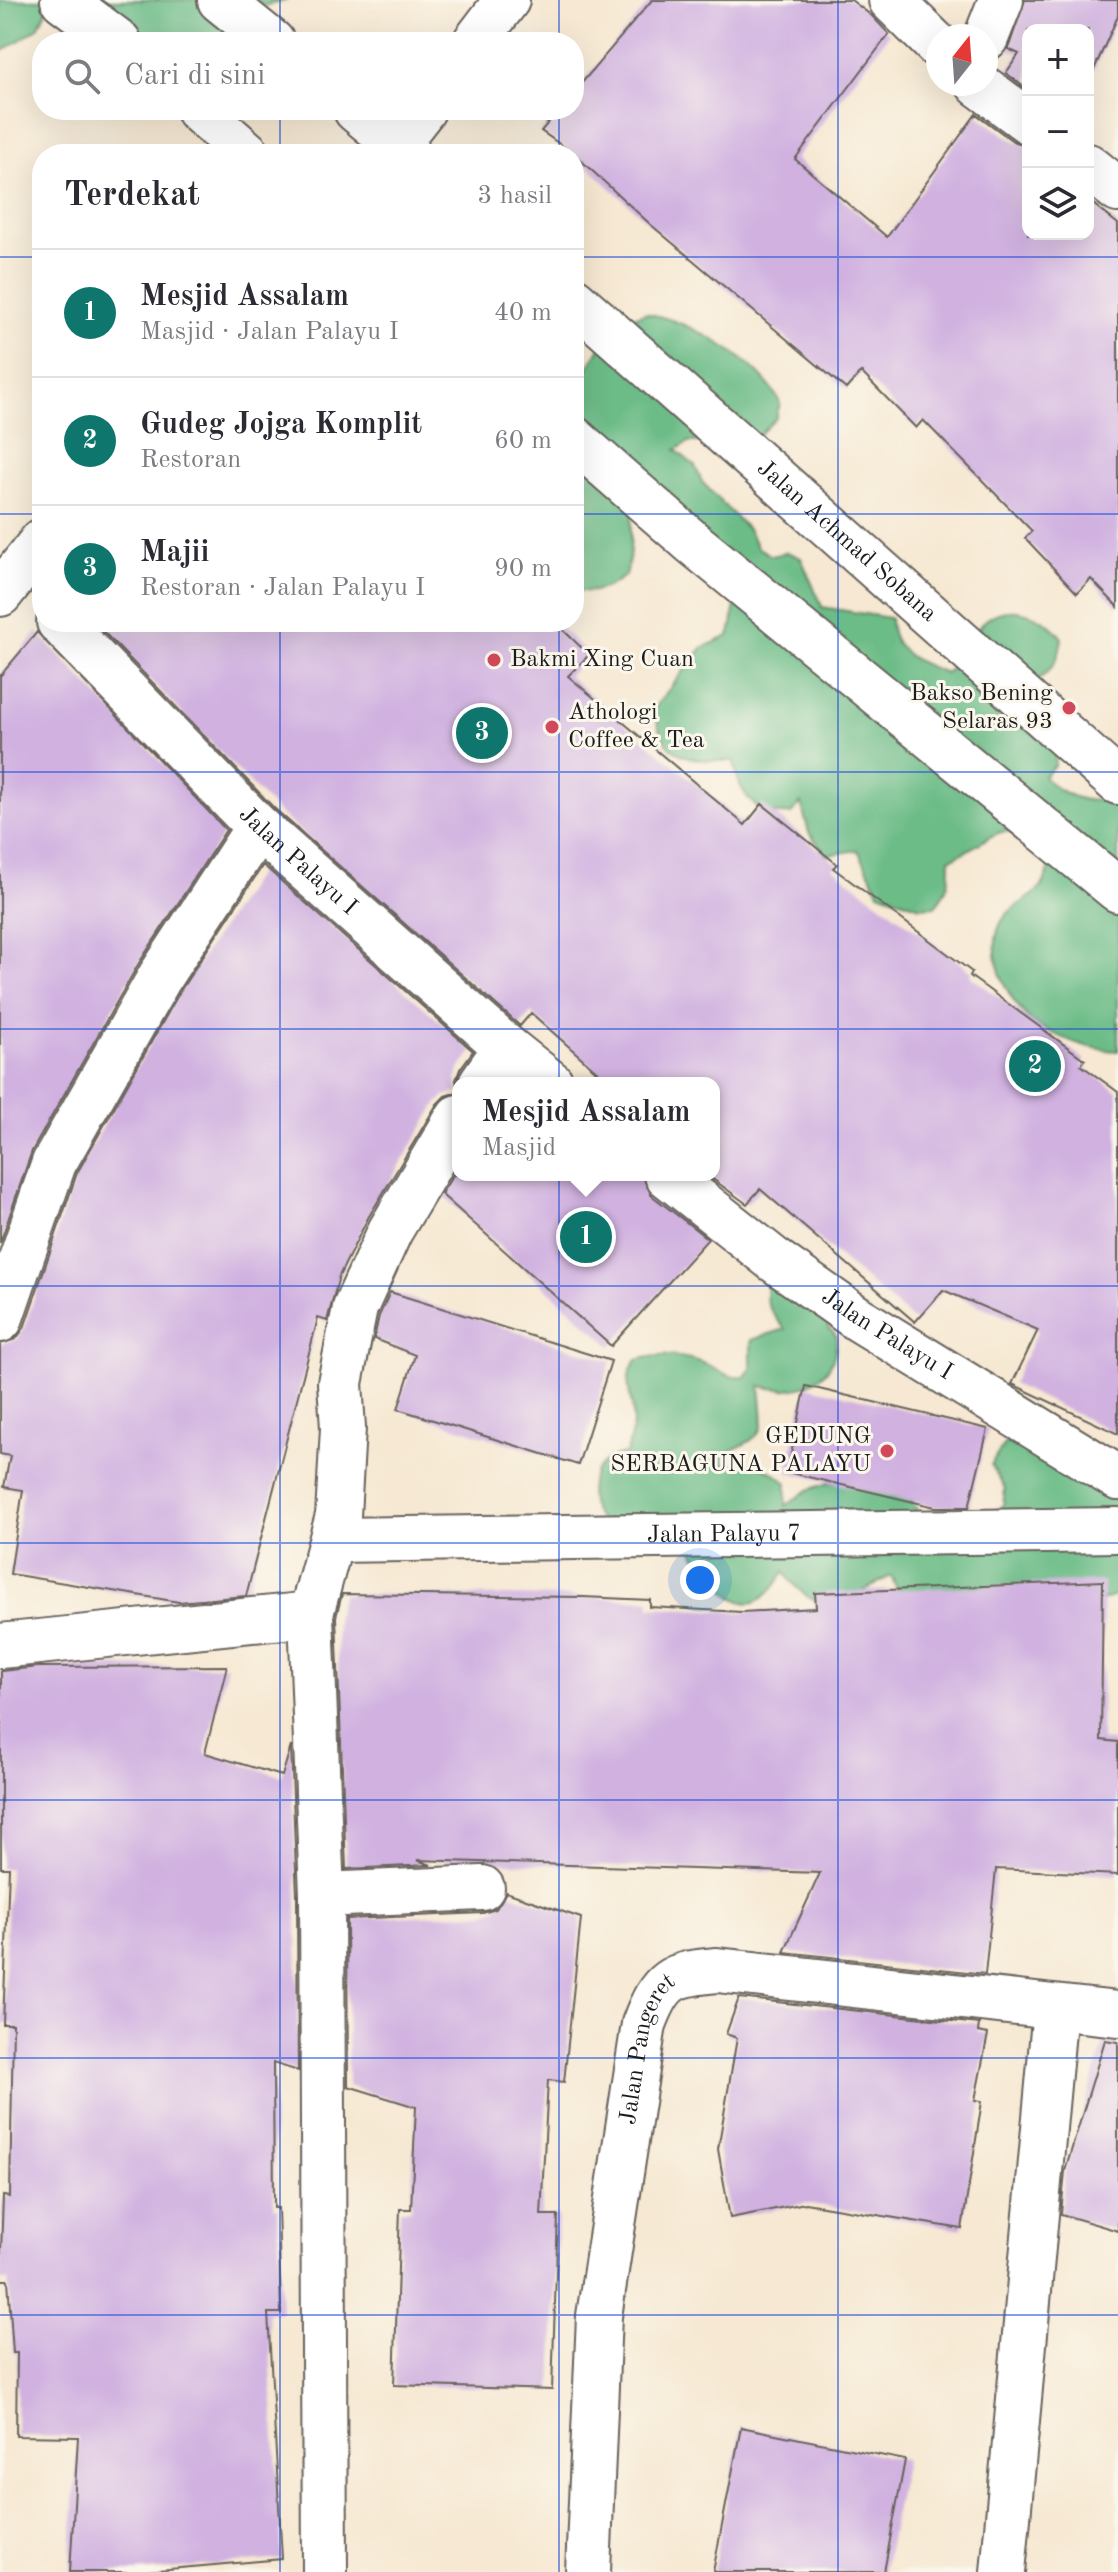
<!DOCTYPE html>
<html lang="id">
<head>
<meta charset="utf-8">
<style>
	body { margin:0; font-family:"Old Standard TT",serif; background:#f7f7f7; color:#2b2b33 }
	.controls { position:absolute; right:24px; top:24px; display:grid; overflow:hidden; border-radius:16px; box-shadow:0 8px 32px #0002 }
	.controls button { width:72px; height:72px; display:grid; place-items:center; padding:0; border:0; border-bottom:2px solid #e1e1e2; background:#fff; color:#2b2b33; font:40px sans-serif }
	.compass { position:absolute; left:926px; top:24px; width:72px; height:72px; border-radius:50%; background:#fff; box-shadow:0 8px 32px #0002; rotate:17deg }
	.you { position:absolute; left:700px; top:1580px; width:28px; height:28px; margin:-20px; border:6px solid #fff; border-radius:50%; background:#1a73e8; box-shadow:0 0 0 12px #1a73e833 }
	.badge { display:grid; place-items:center; width:52px; height:52px; border-radius:50%; background:#0f766e; color:#fff; font-size:26px; font-weight:700 }
	.pin { position:absolute; translate:-50% -50%; border:4px solid #fff; box-shadow:0 2px 8px #0006 }
	.popup { position:absolute; left:452px; top:1077px; width:268px; height:104px; box-sizing:border-box; display:grid; place-content:center; border-radius:16px; background:#fff; filter:drop-shadow(0 2px 6px #0005); font-size:26px; white-space:nowrap; color:#7c7c81 }
	.popup b { font-size:30px; color:#2b2b33 }
	.popup::after { content:''; position:absolute; left:50%; top:100%; margin-left:-16px; border:16px solid transparent; border-top-color:#fff }
	.list { margin:0; padding:0; list-style:none }
	h2 { display:flex; justify-content:space-between; align-items:center; height:104px; margin:0; padding:0 32px; font-size:34px }
	h2 small { font-size:26px; font-weight:400; color:#7c7c81 }
	.list li { display:grid; grid-template-columns:52px 1fr auto; gap:24px; align-items:center; box-sizing:border-box; height:128px; padding:0 32px; border-top:2px solid #e1e1e2 }
	.list b { display:block; font-size:30px; white-space:nowrap }
	.list p { margin:0; font-size:26px; white-space:nowrap; color:#7c7c81 }
	.list em { font-size:26px; font-style:normal; color:#7c7c81 }
	.icon { flex:none; width:44px; height:44px; fill:none; stroke:currentColor; stroke-width:2; stroke-linecap:round; stroke-linejoin:round }
	.map { position:relative; flex:none; width:1118px; height:2572px; overflow:hidden }
	.search { position:absolute; background:#fff; box-shadow:0 8px 32px #0002; left:32px; top:32px; width:552px; height:88px; display:flex; align-items:center; gap:20px; box-sizing:border-box; padding:0 28px; border-radius:32px; color:#7c7c81; font-size:30px }
	.panel { position:absolute; background:#fff; box-shadow:0 8px 32px #0002; left:32px; top:144px; width:552px; height:488px; border-radius:32px }
	.map>svg:first-child { display:block }
</style>
</head>
<body>
<div class="map">
<svg width="1118" height="2572" viewBox="0 0 1118 2572">
	<rect width="100%" height="100%" fill="#fbf7ec"/>
	<filter id="ink" filterUnits="userSpaceOnUse"><feTurbulence type="fractalNoise" baseFrequency=".0125" numOctaves="2"/><feDisplacementMap in="SourceGraphic" scale="16" xChannelSelector="R" yChannelSelector="G"/><feConvolveMatrix kernelMatrix="1 2 1 2 8 2 1 2 1" color-interpolation-filters="sRGB"/></filter>
	<filter id="wash" filterUnits="userSpaceOnUse"><feTurbulence type="fractalNoise" baseFrequency=".006" numOctaves="4" result="noise"/><feDisplacementMap in="SourceGraphic" scale="32" xChannelSelector="R" yChannelSelector="G"/><feGaussianBlur stdDeviation="1.8" result="paint"/><feColorMatrix in="noise" values="0 0 0 0 0 0 0 0 0 0 0 0 0 0 0 0 0 1.4 0 .05"/><feComposite in="paint" operator="in"/></filter>
	<g filter="url(#wash)">
		<rect width="100%" height="100%" fill="#f6e8d2"/>
		<path fill="#6cbc87" stroke="#446c52" stroke-width="2" d="M0,0H288C255,9 239,7 228,42H109L48,8L38,28L0,53Z
			M645,313C691,321 760,361 780,403L776,418L753,441L689,442L676,450L695,466L702,482L749,531L757,547L772,556L787,552L801,558L822,607L890,618C890,652 917,662 946,673C960,659 967,641 980,626C1004,598 1044,613 1062,638C1058,679 1029,685 995,697L994,712L1004,723L1018,719L1055,749V765L1044,777C1060,795 1090,807 1113,797L1118,770V1051C1092,1050 1064,1040 1041,1027C1011,1010 985,958 1000,925C1013,897 1044,903 1049,866C1006,805 998,839 950,859C950,879 949,890 935,906L920,907L879,892L858,850L827,855L809,833L801,803L791,814C756,817 738,794 734,761C692,761 659,760 655,707L702,648L729,636C735,622 731,611 738,597L633,510C629,533 633,552 626,575C611,587 593,596 574,589V376L581,377C604,347 604,324 645,313Z
			M779,1279L832,1319L828,1328L836,1335C839,1380 799,1397 760,1386C765,1438 767,1432 723,1455L724,1466C751,1461 766,1464 787,1483L786,1506L808,1490L829,1483L854,1481L907,1495L920,1514L994,1512L1003,1505L1005,1489L991,1465L1006,1441L1027,1437L1118,1490V1595L1102,1601L900,1595L891,1576C844,1600 823,1626 784,1572C761,1612 741,1612 713,1578C702,1566 695,1558 690,1541L599,1519C580,1493 592,1457 626,1454C629,1444 632,1433 633,1422C635,1398 619,1382 637,1360C663,1353 683,1355 708,1365C722,1371 729,1379 744,1377L751,1369V1340L785,1329C773,1314 760,1302 769,1283Z"/>
		<g id="blocks">
			<path fill="#d0b1e0" d="M652,0H851L872,16L889,34L795,159L887,237L976,114L1013,141L1028,146V234H1088V200L1118,224V607L1091,579L1077,593L1025,538L1032,531L923,420L916,428L861,372L846,389L650,224L574,154L541,131L559,110H574V92Z
				M1025,0H1118V16L1088,83V30H1028V90L1006,73L1019,54L1008,49Z
				M94,622H555L589,655L568,676L745,825L762,804L837,864L833,868L972,972L970,976L1085,1060L1081,1065L1118,1092V1434L1012,1384L1038,1330L943,1290L915,1322L760,1189L747,1204L707,1175H714V1083H610L531,1013L520,1026L275,809Z
				M37,632L226,830L139,963L32,1151L0,1243V676Z
				M263,865L473,1051L460,1069L456,1080L458,1092L445,1096L437,1104L368,1218L339,1276L327,1321L318,1318L246,1596L179,1602L10,1574L23,1490L4,1487L10,1456L0,1454V1344L16,1339L24,1328L77,1173L182,988Z
				M453,1175H643L651,1195L708,1239L611,1346L441,1194Z
				M390,1292L611,1361L578,1465L398,1409L415,1355L374,1339L379,1316Z
				M806,1386L988,1429L969,1507H935L787,1472Z
				M1103,1581L1101,1740L1118,1742V1875L996,1869L985,1974L784,1952L820,1873L417,1860L431,1865L346,1869L336,1617L342,1594L583,1597L650,1600V1607L742,1612L816,1608L815,1593Z
				M227,1666L205,1753L282,1776L291,1746L297,1896L298,2071L273,2063L274,2208H278L281,2313H268L282,2559L135,2572H70L78,2437L16,2436L17,2353H13L8,2280H0L3,2196L10,2197L13,2024H3L9,1868H1V1671L38,1667Z
				M506,1892L581,1918L564,2082L548,2080L541,2215H558L552,2390L394,2385L400,2209H411L416,2107L348,2086L347,1919L483,1913L496,1909Z
				M739,1998L979,2024L978,2032L988,2034L975,2100L982,2101L962,2229L805,2203L730,2218L718,2149L737,2038L726,2034Z
				M1105,2040L1118,2042V2231L1061,2214L1065,2171Z
				M741,2427L905,2460L884,2572H713Z"/>
		</g>
	</g>
	<g filter="url(#ink)">
		<use href="#blocks" fill-opacity="0" stroke="#68635c" stroke-width="2"/>
		<g fill="none" stroke-linecap="round" stroke-linejoin="round">
			<defs>
				<g id="street">
					<path d="M891,0L938,46"/>
					<path d="M986,38L1001,0"/>
					<path d="M475,42L507,0"/>
					<path d="M978,84L1028,121"/>
					<path d="M382,154L397,143L423,110"/>
					<path d="M1088,166L1118,190"/>
					<path d="M0,594L42,541"/>
					<path id="s1" d="M59,622L258,827L506,1047L551,1083"/>
					<path d="M481,1083L506,1047"/>
					<path id="s2" d="M667,1175L773,1259L857,1318L1118,1478"/>
					<path d="M0,1320L54,1163L161,975L258,827"/>
					<path id="s3" d="M332,1540L1118,1530"/>
					<path d="M0,1646L311,1614"/>
					<path d="M322,1895L482,1888"/>
					<path d="M325,2572L322,1895L311,1614L338,1516L343,1428L340,1383L355,1308L390,1231L458,1117"/>
					<path id="s4" d="M588,2572L599,2316L644,2024C661,1979 670,1974 717,1970L1118,2014"/>
					<path d="M1003,2572L1055,2009"/>
				</g>
				<g id="primary">
					<path d="M63,0L119,42"/>
					<path d="M220,0L272,42"/>
					<path d="M198,110L248,154"/>
					<path d="M356,110L409,154"/>
					<path id="s5" d="M574,300L1118,782"/>
					<path d="M574,439L693,543L1118,890"/>
				</g>
			</defs>
			<use href="#street" stroke="#68635c" stroke-width="48"/>
			<use href="#primary" stroke="#68635c" stroke-width="48"/>
			<use href="#street" stroke="#fff" stroke-width="44"/>
			<use href="#primary" stroke="#fff" stroke-width="44"/>
		</g>
	</g>
	<path fill="none" stroke="#1d4ed8" stroke-width="2" stroke-opacity="0.55" d="M280,0V42M559,0V42M838,0V2572M280,110V154M559,110V154M0,257H42M574,257H1118M0,514H42M574,514H1118M280,622V2572M559,622V2572M0,772H1118M0,1029H1118M0,1286H1118M0,1543H1118M0,1800H1118M0,2058H1118M0,2315H1118"/>
	<g fill="#d1495b" stroke="#fbf7ec" stroke-width="3">
		<circle cx="494" cy="660" r="8"/>
		<circle cx="1069" cy="708" r="8"/>
		<circle cx="552" cy="727" r="8"/>
		<circle cx="887" cy="1451" r="8"/>
	</g>
	<g text-anchor="middle" dominant-baseline="central" stroke-width="6" stroke-linejoin="round" paint-order="stroke">
		<g font-size="24" fill="#1c1c1c" stroke="#fbf7ec">
			<text stroke="none"><textPath href="#s5" startOffset="364">Jalan Achmad Sobana</textPath></text>
			<text stroke="none"><textPath href="#s1" startOffset="338">Jalan Palayu I</textPath></text>
			<text stroke="none"><textPath href="#s2" startOffset="272">Jalan Palayu I</textPath></text>
			<text stroke="none"><textPath href="#s3" startOffset="392">Jalan Palayu 7</textPath></text>
			<text stroke="none"><textPath href="#s4" startOffset="528">Jalan Pangeret</textPath></text>
		</g>
		<g font-size="24" fill="#1c1c1c" stroke="#fbf7ec" text-anchor="start">
			<text x="510" y="660">Bakmi Xing Cuan</text>
			<text x="1053" y="694" text-anchor="end">Bakso Bening<tspan x="1053" dy="28">Selaras 93</tspan></text>
			<text x="568" y="713">Athologi<tspan x="568" dy="28">Coffee &amp; Tea</tspan></text>
			<text x="871" y="1437" text-anchor="end">GEDUNG<tspan x="871" dy="28">SERBAGUNA PALAYU</tspan></text>
		</g>
	</g>
</svg>
<div class="controls">
<button>+</button>
<button>−</button>
<button><svg class="icon" aria-label="layers" viewBox="0 0 24 24"><path d="M12 4l9 5-9 5-9-5zM3 14l9 5 9-5"/></svg></button>
</div>
<svg class="compass" viewBox="-18 -18 36 36"><path d="M0-13l5 13h-10z" fill="#e53935"/><path d="M0 13l5-13h-10z" fill="#7c7c81"/></svg>
<div class="you"></div>
<div class="pin badge" style="left:586px;top:1237px">1</div>
<div class="popup"><b>Mesjid Assalam</b>Masjid</div>
<div class="pin badge" style="left:1035px;top:1066px">2</div>
<div class="pin badge" style="left:482px;top:733px">3</div>
<div class="search"><svg class="icon" aria-label="search" viewBox="0 0 24 24"><circle cx="10" cy="10" r="6"/><path d="M15 15l6 6"/></svg>Cari di sini</div>
<section class="panel">
<h2>Terdekat<small>3 hasil</small></h2>
<ul class="list">
<li><span class="badge">1</span><div><b>Mesjid Assalam</b><p>Masjid · Jalan Palayu I</p></div><em>40 m</em></li>
<li><span class="badge">2</span><div><b>Gudeg Jojga Komplit</b><p>Restoran</p></div><em>60 m</em></li>
<li><span class="badge">3</span><div><b>Majii</b><p>Restoran · Jalan Palayu I</p></div><em>90 m</em></li>
</ul>
</section>
</div>
</body>
</html>
